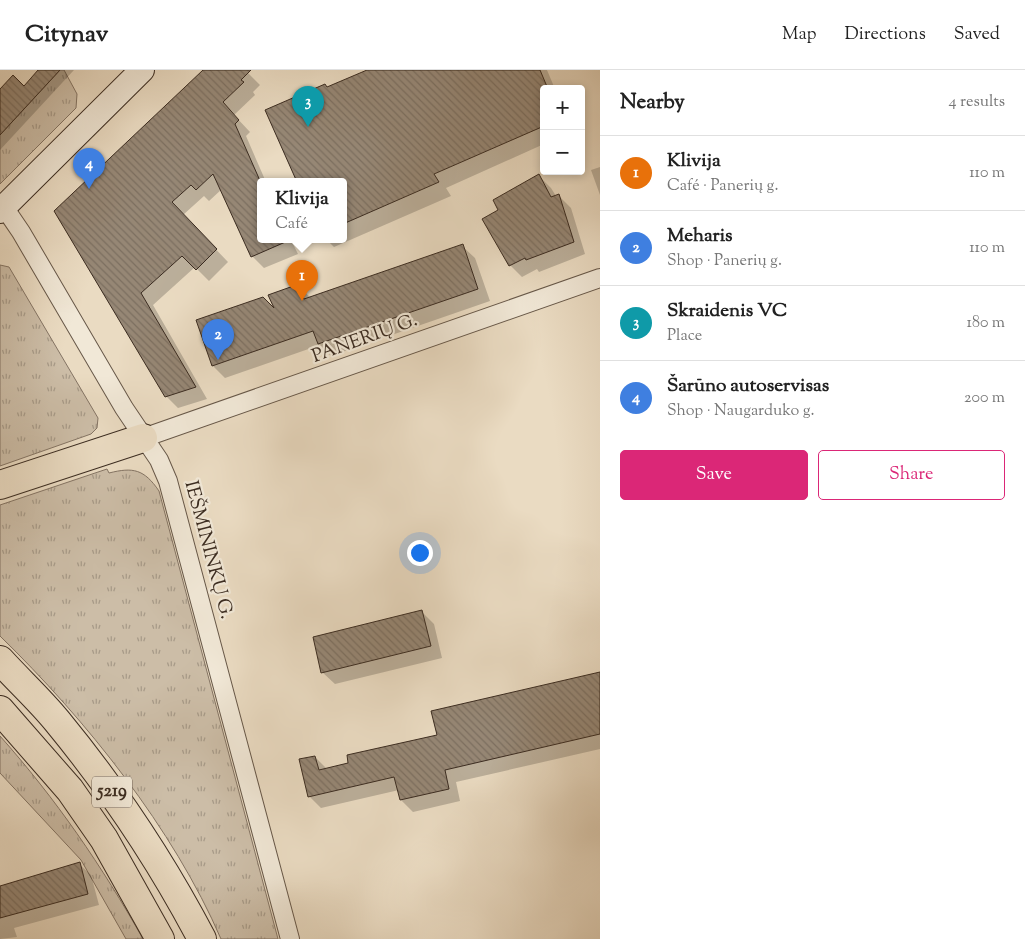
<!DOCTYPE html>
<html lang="en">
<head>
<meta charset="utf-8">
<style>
	body { margin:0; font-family:"Sorts Mill Goudy",serif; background:#f6f6f6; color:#222 }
	.controls { position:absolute; right:15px; top:15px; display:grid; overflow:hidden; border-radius:5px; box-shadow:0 2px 8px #0003 }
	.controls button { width:45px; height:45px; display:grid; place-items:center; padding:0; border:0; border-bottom:1px solid #e0e0e0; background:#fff; color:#222; font:25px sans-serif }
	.you { position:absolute; left:419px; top:482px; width:18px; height:18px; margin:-12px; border:4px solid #fff; border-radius:50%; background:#1a73e8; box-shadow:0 0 0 8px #1a73e833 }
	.badge { display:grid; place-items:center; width:32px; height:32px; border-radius:50%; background:#db2777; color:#fff; font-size:16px; font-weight:700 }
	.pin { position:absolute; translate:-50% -41px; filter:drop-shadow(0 1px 2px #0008) }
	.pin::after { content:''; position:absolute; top:26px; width:18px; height:15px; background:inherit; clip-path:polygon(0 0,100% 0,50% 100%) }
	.popup { position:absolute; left:257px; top:108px; width:90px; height:65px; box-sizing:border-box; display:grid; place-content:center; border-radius:5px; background:#fff; filter:drop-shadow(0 1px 4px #0005); font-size:16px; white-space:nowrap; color:#767676 }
	.popup b { font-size:19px; color:#222 }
	.popup::after { content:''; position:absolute; left:50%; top:100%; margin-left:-10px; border:10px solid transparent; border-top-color:#fff }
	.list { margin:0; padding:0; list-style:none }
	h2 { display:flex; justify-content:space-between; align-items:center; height:65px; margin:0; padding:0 20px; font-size:21px }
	h2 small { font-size:16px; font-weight:400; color:#767676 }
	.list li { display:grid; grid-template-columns:32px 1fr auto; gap:15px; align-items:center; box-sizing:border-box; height:75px; padding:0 20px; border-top:1px solid #e0e0e0 }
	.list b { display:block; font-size:19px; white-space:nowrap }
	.list p { margin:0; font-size:16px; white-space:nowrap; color:#767676 }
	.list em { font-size:16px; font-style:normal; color:#767676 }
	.actions { display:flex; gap:10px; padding:15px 20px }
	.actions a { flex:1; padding:11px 0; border:1px solid #db2777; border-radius:5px; text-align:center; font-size:18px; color:#db2777 }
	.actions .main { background:#db2777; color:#fff }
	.map { position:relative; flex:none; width:600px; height:869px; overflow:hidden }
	header { display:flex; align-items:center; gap:30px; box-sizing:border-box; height:70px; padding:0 25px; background:#fff; border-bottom:1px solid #e0e0e0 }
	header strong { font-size:24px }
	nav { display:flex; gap:28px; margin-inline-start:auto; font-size:18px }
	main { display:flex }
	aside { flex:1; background:#fff }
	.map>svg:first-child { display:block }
</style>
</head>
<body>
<header>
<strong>Citynav</strong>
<nav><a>Map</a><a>Directions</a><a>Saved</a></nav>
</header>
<main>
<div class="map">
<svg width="600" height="869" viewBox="0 0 600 869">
	<defs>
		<pattern id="grass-tufts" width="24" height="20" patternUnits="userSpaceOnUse" patternTransform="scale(1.25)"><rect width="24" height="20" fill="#ccbda7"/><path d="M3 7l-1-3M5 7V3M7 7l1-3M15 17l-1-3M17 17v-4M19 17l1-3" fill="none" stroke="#a79a88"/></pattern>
		<pattern id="building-back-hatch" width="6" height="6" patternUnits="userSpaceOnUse" patternTransform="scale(1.25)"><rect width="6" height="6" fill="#968775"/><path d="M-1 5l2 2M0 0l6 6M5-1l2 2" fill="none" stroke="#7c6f60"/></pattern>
	</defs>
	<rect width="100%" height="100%" fill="#eadbc2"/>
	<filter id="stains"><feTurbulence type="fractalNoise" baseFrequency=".004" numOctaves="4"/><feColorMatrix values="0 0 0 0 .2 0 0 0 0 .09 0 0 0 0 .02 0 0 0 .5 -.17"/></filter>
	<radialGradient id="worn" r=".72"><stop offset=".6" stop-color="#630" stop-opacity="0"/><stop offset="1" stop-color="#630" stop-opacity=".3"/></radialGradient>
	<path fill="url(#grass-tufts)" stroke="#847464" d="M60,0H64L77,24L76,38L0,114V65Z
		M0,195L9,197L98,348L97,358L91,364L0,396Z
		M107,399L109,403C133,397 144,399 159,421L278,869H221C173,758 86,650 0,566V435Z
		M0,666C56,729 102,796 143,869H126L81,790L0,703Z"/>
	<path fill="#0003" d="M40,0H74L0,80V20L24,18Z
		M207,0H245L260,15L253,22L255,25L234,45L250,62L246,66L266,112H261V170H291L298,184L264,198L252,186L222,119L209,131L204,126L183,145L228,192L209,211L195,197L153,235L207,329L178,338L166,326L55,141Z
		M370,0H547L555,19H544V74L446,118L451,126L334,177L327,170H343V112H298L267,41Z
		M600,97V125L591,100Z
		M539,106L551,118L556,126H559L571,138L585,184L539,202L537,199L522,207L510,195L500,141Z
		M462,176L475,188L490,231L331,286L320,275L225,308L213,296L277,243L298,216L311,228Z
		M422,542L434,554L442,588L335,614L322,602Z
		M600,604V679L456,712L460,731L413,742L401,730L399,720L321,738L309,726L315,687L327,699L350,694L438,665Z
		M79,794L91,805L99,835L14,858L17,867L0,869V816Z"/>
	<path fill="url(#building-back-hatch)" stroke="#3b2c21" d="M38,0H60L0,65V19L13,5L24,16Z
		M203,0H251L241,10L244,12L223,32L239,50L235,54L261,113V170H290L251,187L213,104L196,120L191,115L172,132L217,179L196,200L182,186L141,223L196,317L165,327L54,141Z
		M367,0H540L548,19H544V56L434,104L439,112L343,154V112H297L265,40L325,14L327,17Z
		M539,104L551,127L559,124L574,172L526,190L525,188L509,196L482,149L498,140L493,130Z
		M463,174L478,219L318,274L313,261L212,296L196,250L263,227L274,238L268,225L299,214L304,229Z
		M422,540L431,576L321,603L313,567Z
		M600,602V664L445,700L449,719L400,730L394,707L308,727L299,689L315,686L319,700L348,693L347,685L437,665L431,641Z
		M80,792L88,824L0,848V816Z"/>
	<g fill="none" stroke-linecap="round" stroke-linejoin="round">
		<defs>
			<path id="street" d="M4,137L21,162L124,338L159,390L168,411L290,869
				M143,368L600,208"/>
			<path id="secondary" d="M0,141L142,0"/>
			<path id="highway" d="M0,415L143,368
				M0,590C19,611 40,630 57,651C113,719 161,791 202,869
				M0,640L70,720L104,769L160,869"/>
		</defs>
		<use href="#street" stroke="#675849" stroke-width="20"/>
		<use href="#secondary" stroke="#3b2c21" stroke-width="26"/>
		<use href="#highway" stroke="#3b2c21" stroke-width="30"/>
		<use href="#street" stroke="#f1e8d7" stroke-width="18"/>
		<use href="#secondary" stroke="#f1e8d7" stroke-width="24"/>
		<use href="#highway" stroke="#eadbc2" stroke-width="28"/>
	</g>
	<g text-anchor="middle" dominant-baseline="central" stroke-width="4.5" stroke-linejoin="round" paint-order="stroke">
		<rect fill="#f1e8d7" stroke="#726458" stroke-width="1" x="92" y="706.5" width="40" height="31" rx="4"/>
		<g font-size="18" font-weight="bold" fill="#3b2c21">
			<text x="112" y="722">5219</text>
		</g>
		<g font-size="19" fill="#3b2c21" stroke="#f1e8d7">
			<text transform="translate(365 269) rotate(-20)">PANERIŲ G.</text>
			<text transform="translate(208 480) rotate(75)">IEŠMININKŲ G.</text>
		</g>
	</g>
	<rect width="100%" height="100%" filter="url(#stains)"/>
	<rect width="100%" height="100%" fill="url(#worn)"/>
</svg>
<div class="controls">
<button>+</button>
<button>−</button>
</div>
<div class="you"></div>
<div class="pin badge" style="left:302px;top:231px;background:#e8710a">1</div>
<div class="popup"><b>Klivija</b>Café</div>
<div class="pin badge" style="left:218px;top:290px;background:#3f7fe0">2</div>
<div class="pin badge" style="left:308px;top:57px;background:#0f9aa8">3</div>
<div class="pin badge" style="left:89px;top:119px;background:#3f7fe0">4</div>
</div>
<aside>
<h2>Nearby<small>4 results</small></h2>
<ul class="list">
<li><span class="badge" style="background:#e8710a">1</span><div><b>Klivija</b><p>Café · Panerių g.</p></div><em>110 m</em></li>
<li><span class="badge" style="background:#3f7fe0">2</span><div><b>Meharis</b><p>Shop · Panerių g.</p></div><em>110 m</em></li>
<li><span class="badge" style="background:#0f9aa8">3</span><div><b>Skraidenis VC</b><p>Place</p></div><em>180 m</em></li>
<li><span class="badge" style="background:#3f7fe0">4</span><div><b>Šarūno autoservisas</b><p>Shop · Naugarduko g.</p></div><em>200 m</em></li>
</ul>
<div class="actions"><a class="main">Save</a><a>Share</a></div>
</aside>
</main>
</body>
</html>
